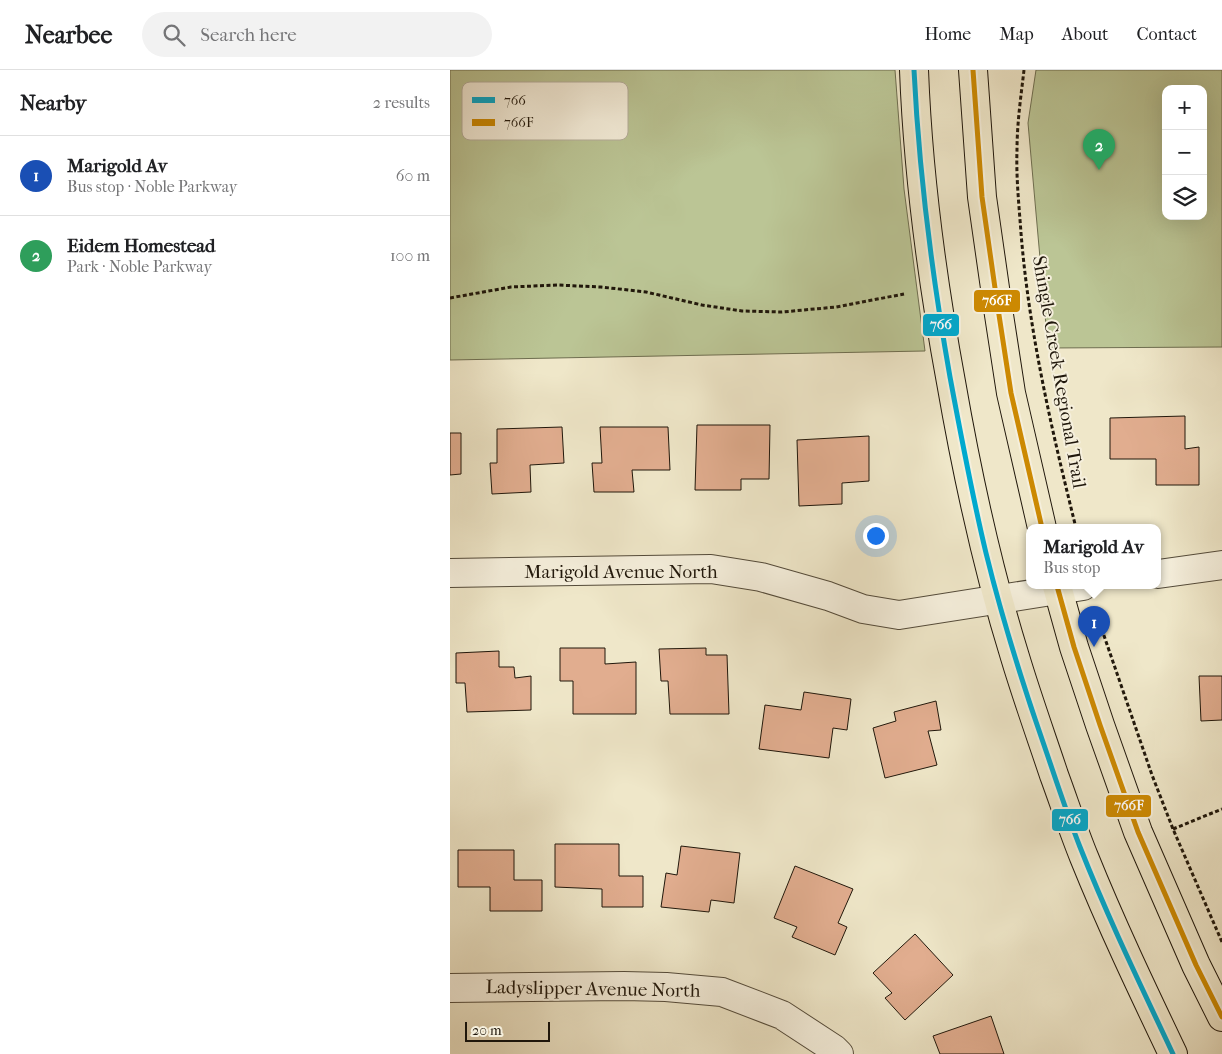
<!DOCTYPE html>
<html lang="en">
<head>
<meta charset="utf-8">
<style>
	body { margin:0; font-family:"IM FELL French Canon",serif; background:#f2f2f2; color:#202124 }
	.controls { position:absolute; right:15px; top:15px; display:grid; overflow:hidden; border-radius:10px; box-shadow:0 5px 20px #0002 }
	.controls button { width:45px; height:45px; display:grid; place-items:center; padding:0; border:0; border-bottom:1px solid #e0e0e0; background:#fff; color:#202124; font:25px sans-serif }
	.scale { position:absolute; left:15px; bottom:12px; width:85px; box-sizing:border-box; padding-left:5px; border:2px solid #20170b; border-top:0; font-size:14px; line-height:18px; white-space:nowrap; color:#20170b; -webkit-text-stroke:4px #f5efdc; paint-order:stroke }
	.you { position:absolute; left:425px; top:465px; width:18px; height:18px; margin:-12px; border:4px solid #fff; border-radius:50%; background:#1a73e8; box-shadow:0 0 0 8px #1a73e833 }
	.badge { display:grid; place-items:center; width:32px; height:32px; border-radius:50%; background:#b45309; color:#fff; font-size:16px; font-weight:700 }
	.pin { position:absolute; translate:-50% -41px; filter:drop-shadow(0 1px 2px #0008) }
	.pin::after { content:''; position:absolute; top:26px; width:18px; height:15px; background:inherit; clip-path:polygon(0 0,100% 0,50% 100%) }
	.popup { position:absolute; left:576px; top:454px; width:135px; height:65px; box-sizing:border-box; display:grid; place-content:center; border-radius:10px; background:#fff; filter:drop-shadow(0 1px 4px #0005); font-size:16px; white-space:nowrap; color:#757577 }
	.popup b { font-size:19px; color:#202124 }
	.popup::after { content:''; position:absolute; left:50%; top:100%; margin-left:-10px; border:10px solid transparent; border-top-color:#fff }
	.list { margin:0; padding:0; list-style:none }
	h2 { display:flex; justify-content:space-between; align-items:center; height:65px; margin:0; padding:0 20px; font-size:21px }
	h2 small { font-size:16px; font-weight:400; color:#757577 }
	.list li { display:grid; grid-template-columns:32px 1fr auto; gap:15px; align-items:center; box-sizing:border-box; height:80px; padding:0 20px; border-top:1px solid #e0e0e0 }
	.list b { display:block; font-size:19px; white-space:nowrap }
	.list p { margin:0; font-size:16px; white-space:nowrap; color:#757577 }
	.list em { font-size:16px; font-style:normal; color:#757577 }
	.icon { flex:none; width:28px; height:28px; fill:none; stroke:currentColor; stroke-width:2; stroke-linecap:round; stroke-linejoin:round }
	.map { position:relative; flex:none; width:772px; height:984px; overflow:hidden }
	header { display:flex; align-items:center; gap:30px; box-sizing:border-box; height:70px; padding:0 25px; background:#fff; border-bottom:1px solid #e0e0e0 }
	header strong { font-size:24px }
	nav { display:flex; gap:28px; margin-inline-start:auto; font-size:18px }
	.search { width:350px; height:45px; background:#f2f2f2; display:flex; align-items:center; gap:12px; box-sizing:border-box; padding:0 18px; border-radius:28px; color:#757577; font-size:19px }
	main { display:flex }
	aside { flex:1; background:#fff }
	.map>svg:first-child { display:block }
</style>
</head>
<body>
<header>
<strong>Nearbee</strong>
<div class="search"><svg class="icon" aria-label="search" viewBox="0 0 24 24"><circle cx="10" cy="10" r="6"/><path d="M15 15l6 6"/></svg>Search here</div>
<nav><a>Home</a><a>Map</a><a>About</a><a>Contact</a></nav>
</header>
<main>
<aside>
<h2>Nearby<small>2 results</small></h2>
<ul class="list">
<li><span class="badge" style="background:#1a4fb4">1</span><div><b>Marigold Av</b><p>Bus stop · Noble Parkway</p></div><em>60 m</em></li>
<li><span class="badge" style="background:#2e9e5b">2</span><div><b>Eidem Homestead</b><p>Park · Noble Parkway</p></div><em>100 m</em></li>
</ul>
</aside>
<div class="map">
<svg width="772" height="984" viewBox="0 0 772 984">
	<rect width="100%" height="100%" fill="#efe7c9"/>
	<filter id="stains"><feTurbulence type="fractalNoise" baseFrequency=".004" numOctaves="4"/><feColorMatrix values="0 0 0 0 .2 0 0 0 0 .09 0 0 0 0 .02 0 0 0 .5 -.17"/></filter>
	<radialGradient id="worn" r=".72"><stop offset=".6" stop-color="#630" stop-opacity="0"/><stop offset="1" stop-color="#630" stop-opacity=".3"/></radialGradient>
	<path fill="#bbc595" stroke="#6e6e50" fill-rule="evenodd" d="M0,0H445L454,119L475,281L0,290Z
		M586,0H772V277L598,278L578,53ZM716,19H753V146H716Z"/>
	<path fill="#e1ad8f" stroke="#20170b" d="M735,346V379L749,377V415H706V389H660V348Z
		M247,355H320L319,409H291V420H245Z
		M112,357L114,393L80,395L81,422L42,424L40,393H47V359Z
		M150,357H218L220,400H182L184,422H144L142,393H152Z
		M0,363H11V404L0,405Z
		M419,366V411L392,413V434L349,436L347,370Z
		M110,578H155V594L186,592V644H123V611H110Z
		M256,578V585H277L279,644H220L218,611H211L209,579Z
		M49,581V597H64L65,608L81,606V640L17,642L15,613H6V583Z
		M749,606H772V650L751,651Z
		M354,622L401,629L397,660L383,658L379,688L309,679L315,635L351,640Z
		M486,631L491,660L478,661L487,695L435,708L423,658L446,651L444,642Z
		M105,774H169V806H193V837H152V819L105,817Z
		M231,776L290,783L284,833L261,830L259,842L211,837L216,803L227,805Z
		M8,780H64V810H92V841H40V817H8Z
		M345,796L403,819L388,853L397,857L385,885L342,867L347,857L324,848Z
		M465,864L503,905L455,950L435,928L442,923L423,903Z
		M541,946L554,984H490L483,966Z"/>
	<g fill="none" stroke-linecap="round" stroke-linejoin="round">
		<defs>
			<path id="minor" d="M0,503L261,499L311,507L378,526L413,539L449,545L633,516
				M708,504L772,495
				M0,918L174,916L216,917L272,922L332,945L384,979L389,984"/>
			<path id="major" d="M464,0C468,105 482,209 501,312C517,404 537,497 565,587C577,627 591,666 604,705C614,732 623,760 634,787C661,854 692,919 723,984
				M523,0L532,127L547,232L561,323L592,458
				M607,516L624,577L650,655L688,762L746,895L772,947"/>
		</defs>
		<use href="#minor" stroke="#544b3a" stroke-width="30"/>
		<use href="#major" stroke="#20170b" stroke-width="30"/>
		<path stroke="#20170b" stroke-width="3" stroke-dasharray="4 2.5" stroke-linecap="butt" d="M574,0C571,26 567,53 567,80C566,107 569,135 571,163C579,263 602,361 626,458
			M0,228L61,217L107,215L151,217L196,222L252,235L292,241L332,242L386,237L454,224
			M647,540L651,557L702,705L723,759L772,872
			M723,759L772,739"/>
		<use href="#minor" stroke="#f5efdc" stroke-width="28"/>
		<use href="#major" stroke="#efe7c9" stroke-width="28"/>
		<defs>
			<path id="bus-1" d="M464,0C469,103 482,205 500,307C511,366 522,425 536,483C552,548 572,612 594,675C606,710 617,744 630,777C658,848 691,916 723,984"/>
			<path id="bus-2" d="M523,0L532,127L547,232L561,323L592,458
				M607,516L624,577L650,655L688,762L746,895L772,947"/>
		</defs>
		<use href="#bus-1" stroke="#f5efdc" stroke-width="9"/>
		<use href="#bus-2" stroke="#f5efdc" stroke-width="9"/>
		<use href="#bus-1" stroke="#00a9ce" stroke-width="5"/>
		<use href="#bus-2" stroke="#cc8902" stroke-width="5"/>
	</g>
	<g text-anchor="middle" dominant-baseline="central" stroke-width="4" stroke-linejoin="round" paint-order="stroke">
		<g font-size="19" fill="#20170b" stroke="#f5efdc">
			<text transform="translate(609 302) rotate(80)">Shingle Creek Regional Trail</text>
			<text x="171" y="502">Marigold Avenue North</text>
			<text transform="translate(143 919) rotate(1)">Ladyslipper Avenue North</text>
		</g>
	</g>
	<rect x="12" y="12" width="166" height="58" rx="8" fill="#f5efdc" stroke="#b5ae9d" stroke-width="1"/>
	<rect x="22" y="27" width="23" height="6" fill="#00a9ce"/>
	<rect x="22" y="49" width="23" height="7" fill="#cc8902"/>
	<g font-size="14" fill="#20170b">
		<text x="54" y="35">766</text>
		<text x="54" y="57">766F</text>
	</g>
	<g stroke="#f5efdc" stroke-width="2">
		<rect x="523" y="219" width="48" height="24" rx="5" fill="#cc8902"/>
		<rect x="472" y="243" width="38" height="24" rx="5" fill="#00a9ce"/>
		<rect x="655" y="724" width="47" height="24" rx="5" fill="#cc8902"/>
		<rect x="601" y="738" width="38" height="24" rx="5" fill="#00a9ce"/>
	</g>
	<g font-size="14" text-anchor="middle" font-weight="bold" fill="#fff">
		<text x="547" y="235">766F</text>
		<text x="491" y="259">766</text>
		<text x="679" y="740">766F</text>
		<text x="620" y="754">766</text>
	</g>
	<rect width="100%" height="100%" filter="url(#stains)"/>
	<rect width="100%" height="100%" fill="url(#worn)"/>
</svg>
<div class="controls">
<button>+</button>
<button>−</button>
<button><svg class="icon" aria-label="layers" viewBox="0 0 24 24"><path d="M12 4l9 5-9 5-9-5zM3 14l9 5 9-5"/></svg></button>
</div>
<div class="scale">20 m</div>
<div class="you"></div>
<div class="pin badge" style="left:644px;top:577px;background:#1a4fb4">1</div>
<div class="popup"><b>Marigold Av</b>Bus stop</div>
<div class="pin badge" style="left:649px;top:100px;background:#2e9e5b">2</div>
</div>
</main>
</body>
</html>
